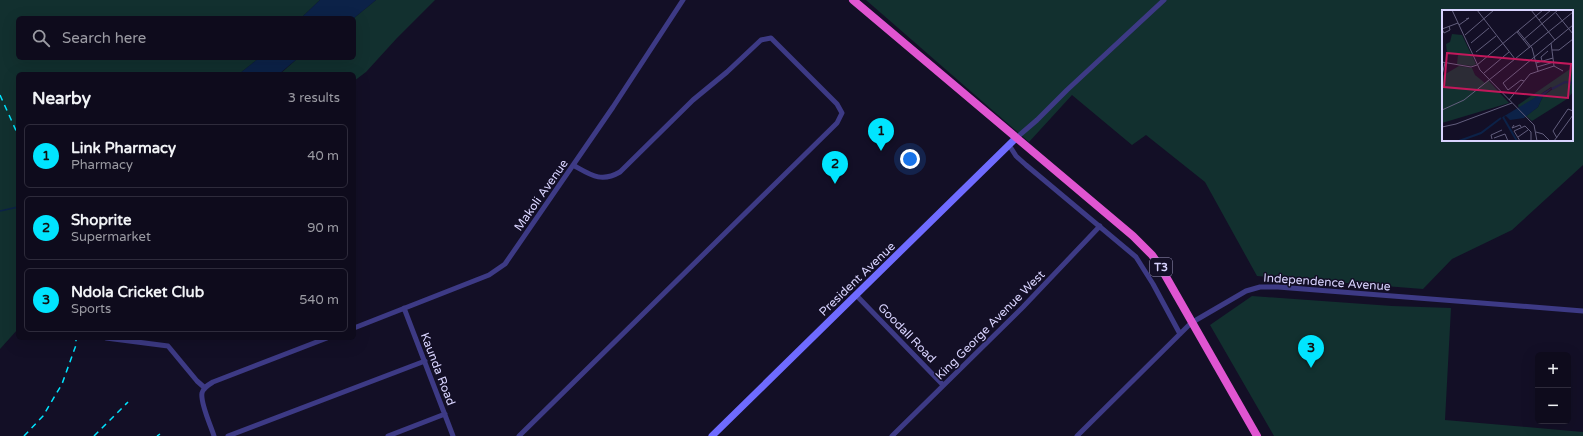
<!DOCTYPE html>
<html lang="en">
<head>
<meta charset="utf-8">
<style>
	body { margin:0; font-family:"Varela Round",sans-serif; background:#171425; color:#f1f3f6 }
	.controls { position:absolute; right:12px; bottom:12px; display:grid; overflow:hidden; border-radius:6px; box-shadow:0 4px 16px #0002 }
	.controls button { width:36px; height:36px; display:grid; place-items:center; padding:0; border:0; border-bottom:1px solid #2e2b3b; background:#0e0b1c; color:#f1f3f6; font:20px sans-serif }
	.you { position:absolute; left:910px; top:159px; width:14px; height:14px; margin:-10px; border:3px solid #fff; border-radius:50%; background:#1a73e8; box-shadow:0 0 0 6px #1a73e833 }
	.badge { display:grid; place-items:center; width:26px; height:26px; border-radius:50%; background:#00e5ff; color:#111; font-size:13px; font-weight:700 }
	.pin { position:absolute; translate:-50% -33px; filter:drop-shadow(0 1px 2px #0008) }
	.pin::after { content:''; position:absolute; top:21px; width:14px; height:12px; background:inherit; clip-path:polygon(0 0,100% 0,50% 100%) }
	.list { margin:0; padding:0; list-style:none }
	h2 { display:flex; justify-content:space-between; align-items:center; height:52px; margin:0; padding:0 16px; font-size:17px }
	h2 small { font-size:13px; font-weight:400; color:#9b9ba3 }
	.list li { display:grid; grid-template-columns:26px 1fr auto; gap:12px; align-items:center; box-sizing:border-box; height:64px; margin:0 8px 8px; padding:0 8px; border:1px solid #2e2b3b; border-radius:6px }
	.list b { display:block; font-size:15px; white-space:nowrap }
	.list p { margin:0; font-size:13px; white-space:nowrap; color:#9b9ba3 }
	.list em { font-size:13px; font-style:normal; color:#9b9ba3 }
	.icon { flex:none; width:22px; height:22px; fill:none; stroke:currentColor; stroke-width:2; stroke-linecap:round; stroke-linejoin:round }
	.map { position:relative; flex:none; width:1583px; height:436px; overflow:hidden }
	.search { position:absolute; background:#0e0b1c; box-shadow:0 4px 16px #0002; left:16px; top:16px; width:340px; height:44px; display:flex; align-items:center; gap:10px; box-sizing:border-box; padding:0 14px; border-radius:6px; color:#9b9ba3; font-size:15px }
	.panel { position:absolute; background:#0e0b1c; box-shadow:0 4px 16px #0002; left:16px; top:72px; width:340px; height:268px; border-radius:6px }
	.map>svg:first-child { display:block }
</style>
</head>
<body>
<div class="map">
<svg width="1583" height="436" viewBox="0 0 1583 436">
	<rect width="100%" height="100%" fill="#130f26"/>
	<path fill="#12302f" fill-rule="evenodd" d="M0,0H320L301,18H18V58H259L239,74H18V329L0,349Z
		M376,0H435L397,38L366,72L354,81V74H280L298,58H354V18Z
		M866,0H1583V165L1512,230L1452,259L1423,289L1257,276L1205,182L1146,135L1132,145L1072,95L1029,142ZM1443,11H1572V140H1443Z
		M1252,296L1392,306L1451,308L1445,420L1583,432V436H1274L1210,325Z"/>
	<path fill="#0c2248" d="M320,0H376L354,18H301Z
		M259,58H298L279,74H239Z"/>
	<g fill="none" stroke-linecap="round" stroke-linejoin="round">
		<path stroke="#0c2248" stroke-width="1.5" d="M0,211L18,207"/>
		<path stroke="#3d3a85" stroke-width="5" d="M1016,138L1037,120L1067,90L1164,0
			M1009,145L1016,156L1026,165L1136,257L1153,284L1180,334
			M856,295L943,385
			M404,308L453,436
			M354,328L489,275L505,264L613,107L683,0
			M106,338L168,346L197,381L205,388
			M214,436C211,426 200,403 202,393C203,388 208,385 213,382L327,338
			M228,436L425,361
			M388,436L445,414
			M519,436L837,123L842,113L837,104L771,38L761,40L727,72L693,100L620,172C601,183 591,175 573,165
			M892,436L1023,307L1100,226
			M1077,436L1191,323L1246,291L1260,287H1278L1583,311"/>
		<path stroke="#6f6bff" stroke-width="7" d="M712,436L1016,138"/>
		<path stroke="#e055d1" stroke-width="8" d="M853,0L1133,236L1152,255L1161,268L1257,436"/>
		<path stroke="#00e5ff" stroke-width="1.5" stroke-dasharray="6 5" stroke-linecap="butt" d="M0,95L18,135
			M24,436L43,416L62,384L76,345V338
			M94,436L128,402
			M157,436L160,434"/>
	</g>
	<g text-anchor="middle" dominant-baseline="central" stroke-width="3" stroke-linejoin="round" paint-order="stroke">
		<rect fill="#130f26" stroke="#9e99be" stroke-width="1" x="1150" y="258" width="22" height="18" rx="3"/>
		<g font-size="11" font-weight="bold" fill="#d9d4ff">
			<text x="1161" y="267">T3</text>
		</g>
		<g font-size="12" fill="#d9d4ff" stroke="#130f26">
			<text transform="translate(541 195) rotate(-55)">Makoli Avenue</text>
			<text transform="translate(857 279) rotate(-44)">President Avenue</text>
			<text transform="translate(1327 282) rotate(4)">Independence Avenue</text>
			<text transform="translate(990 325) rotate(-45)">King George Avenue West</text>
			<text transform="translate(907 333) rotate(46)">Goodall Road</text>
			<text transform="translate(438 369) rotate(69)">Kaunda Road</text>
		</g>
	</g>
	<g transform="translate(1442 10)">
		<rect width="131" height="131" fill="#130f26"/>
		<path d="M10,24L20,25L34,54L30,56L15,54L16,45L5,43L4,34L8,32ZM17,56L30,58L33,65L43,73L46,70L67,93L0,113V66ZM131,57V82L125,89L90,111L84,106L96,97L101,86L111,79L109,77L77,99L76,95Z" fill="#12302f"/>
		<path d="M111,77L101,86L96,97L82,108L68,110L64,106L59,108Z" fill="#0c2248"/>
		<path fill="none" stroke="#0c2248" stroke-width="2" d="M110,79L123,72L131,73M61,107L75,131M17,131L39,123L59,108"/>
		<path fill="none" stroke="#625e7d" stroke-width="1" d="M10,0L38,60L92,115L95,131M35,0L73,49M89,0L113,30M114,3L131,24M97,10L109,0M17,15L27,8L24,9M0,19L16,13M0,19L2,23L8,20L7,16M76,21L90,38L96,61M75,22L88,38M23,25L52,0M81,30L116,0M29,33L47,18M109,33L112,56L121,61M110,40H117L131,29M34,42L54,26M100,51L99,47L106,41M0,52L29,57L35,55L101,0M94,53L111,48M95,57L112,52M42,63L67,42M0,65L3,53M47,70L131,2M82,71L79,70L66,80L61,73L131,15M67,90L88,64L112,56M0,100L22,90L47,70M72,115L70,118L78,115L79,117M0,117L14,114L70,93M94,122L101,124L108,131M76,127L86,120M52,128L63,124L66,131M115,128L111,121L126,99L131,101M50,129L49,125L60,120M78,131L72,121L83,116L89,122V131M112,131L131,105"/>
		<path fill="#c2185b" fill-opacity="0.15" stroke="#c2185b" stroke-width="2" d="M5,43L129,54L126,88L2,77Z"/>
		<rect width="131" height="131" fill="none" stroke="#d9d4ff" stroke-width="2"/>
	</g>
</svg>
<div class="controls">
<button>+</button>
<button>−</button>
</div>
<div class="you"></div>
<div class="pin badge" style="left:881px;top:151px">1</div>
<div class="pin badge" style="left:835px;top:184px">2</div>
<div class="pin badge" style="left:1311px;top:368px">3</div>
<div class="search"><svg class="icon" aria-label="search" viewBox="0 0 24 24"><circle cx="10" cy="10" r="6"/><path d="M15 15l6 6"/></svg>Search here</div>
<section class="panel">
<h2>Nearby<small>3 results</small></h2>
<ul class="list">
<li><span class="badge">1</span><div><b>Link Pharmacy</b><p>Pharmacy</p></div><em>40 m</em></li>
<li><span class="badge">2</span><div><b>Shoprite</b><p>Supermarket</p></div><em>90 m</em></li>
<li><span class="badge">3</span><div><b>Ndola Cricket Club</b><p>Sports</p></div><em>540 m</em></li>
</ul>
</section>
</div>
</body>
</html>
